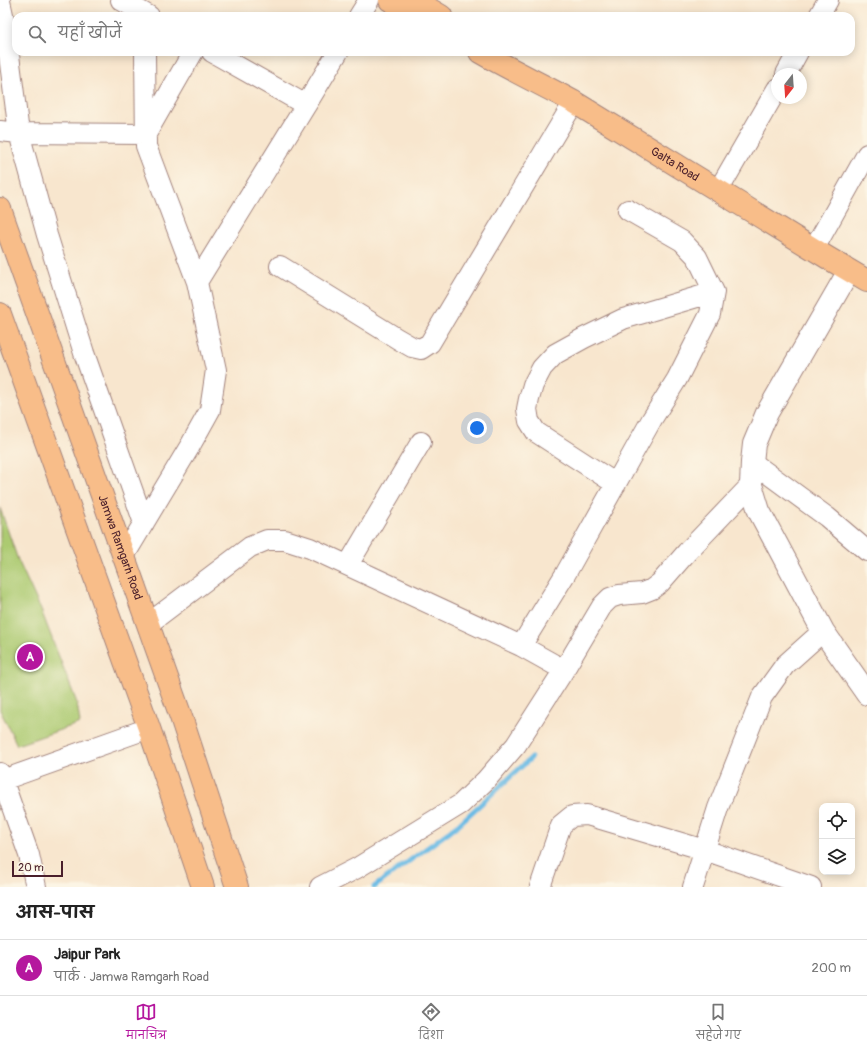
<!DOCTYPE html>
<html lang="hi">
<head>
<meta charset="utf-8">
<style>
	body { margin:0; font-family:Pangolin,"Playpen Sans Deva",sans-serif; background:#f2f2f2; color:#222 }
	.controls { position:absolute; right:12px; bottom:12px; display:grid; overflow:hidden; border-radius:8px; box-shadow:0 2px 10px #0003 }
	.controls button { width:36px; height:36px; display:grid; place-items:center; padding:0; border:0; border-bottom:1px solid #e0e0e0; background:#fff; color:#222; font:20px sans-serif }
	.compass { position:absolute; left:771px; top:68px; width:36px; height:36px; border-radius:50%; background:#fff; box-shadow:0 2px 10px #0003; rotate:197deg }
	.scale { position:absolute; left:12px; bottom:10px; width:51px; box-sizing:border-box; padding-left:4px; border:2px solid #4a1f2b; border-top:0; font-size:11px; line-height:14px; white-space:nowrap; color:#4a1f2b; -webkit-text-stroke:3px #fcf5e5; paint-order:stroke }
	.you { position:absolute; left:477px; top:428px; width:14px; height:14px; margin:-10px; border:3px solid #fff; border-radius:50%; background:#1a73e8; box-shadow:0 0 0 6px #1a73e833 }
	.badge { display:grid; place-items:center; width:26px; height:26px; border-radius:50%; background:#b5179e; color:#fff; font-size:13px; font-weight:700 }
	.pin { position:absolute; translate:-50% -50%; border:2px solid #fff; box-shadow:0 1px 4px #0006 }
	.list { margin:0; padding:0; list-style:none }
	h2 { display:flex; justify-content:space-between; align-items:center; height:52px; margin:0; padding:0 16px; font-size:17px }
	h2 small { font-size:13px; font-weight:400; color:#767676 }
	.list li { display:grid; grid-template-columns:26px 1fr auto; gap:12px; align-items:center; box-sizing:border-box; height:56px; padding:0 16px; border-top:1px solid #e0e0e0 }
	.list b { display:block; font-size:15px; white-space:nowrap }
	.list p { margin:0; font-size:13px; white-space:nowrap; color:#767676 }
	.list em { font-size:13px; font-style:normal; color:#767676 }
	.icon { flex:none; width:22px; height:22px; fill:none; stroke:currentColor; stroke-width:2; stroke-linecap:round; stroke-linejoin:round }
	.map { position:relative; flex:none; width:867px; height:887px; overflow:hidden }
	.search { position:absolute; background:#fff; box-shadow:0 2px 10px #0003; left:12px; right:12px; top:12px; height:44px; display:flex; align-items:center; gap:10px; box-sizing:border-box; padding:0 14px; border-radius:12px; color:#767676; font-size:15px }
	.sheet { height:108px; background:#fff }
	nav { display:flex; justify-content:space-around; align-items:center; box-sizing:border-box; height:56px; border-top:1px solid #e0e0e0; background:#fff; font-size:11px; color:#767676 }
	nav a { display:grid; justify-items:center; gap:2px }
	nav .on { color:#b5179e }
	.map>svg:first-child { display:block }
</style>
</head>
<body>
<div class="map">
<svg width="867" height="887" viewBox="0 0 867 887">
	<rect width="100%" height="100%" fill="#fcf5e5"/>
	<filter id="ink" filterUnits="userSpaceOnUse"><feTurbulence type="fractalNoise" baseFrequency=".025" numOctaves="2"/><feDisplacementMap in="SourceGraphic" scale="8" xChannelSelector="R" yChannelSelector="G"/><feConvolveMatrix kernelMatrix="1 2 1 2 8 2 1 2 1" color-interpolation-filters="sRGB"/></filter>
	<filter id="wash" filterUnits="userSpaceOnUse"><feTurbulence type="fractalNoise" baseFrequency=".012" numOctaves="4" result="noise"/><feDisplacementMap in="SourceGraphic" scale="16" xChannelSelector="R" yChannelSelector="G"/><feGaussianBlur stdDeviation="0.9" result="paint"/><feColorMatrix in="noise" values="0 0 0 0 0 0 0 0 0 0 0 0 0 0 0 0 0 1.4 0 .05"/><feComposite in="paint" operator="in"/></filter>
	<g filter="url(#wash)">
		<rect width="100%" height="100%" fill="#f8e6ce"/>
		<path fill="#acca71" stroke="#7b744e" d="M0,508L18,560L41,610L77,703L80,723L17,745L0,710Z"/>
		<g fill="none" stroke-linecap="round" stroke-linejoin="round">
			<path stroke="#6abbe5" stroke-width="5" d="M374,887L458,825L531,758"/>
		</g>
	</g>
	<g filter="url(#ink)">
		<g fill="none" stroke-linecap="round" stroke-linejoin="round">
			<defs>
				<path id="minor" d="M121,0L149,16
					M0,1L5,24L19,133L47,235L84,353L144,523
					M359,16L369,0
					M819,16L828,0
					M145,52L146,146L197,282L306,105L212,52
					M786,74L798,52
					M306,105L338,52
					M0,131L19,133L146,134L193,52
					M718,191L777,89
					M814,249L867,154
					M280,266L398,339L412,347L421,349L430,343L574,102
					M752,462L827,517L867,551
					M616,484L536,432L529,421L527,409L529,399L533,385L542,368L555,354L584,338L623,319L714,292
					M124,556L190,446L210,410L216,370L197,282
					M348,565L421,442
					M148,624L250,547L267,540H285L310,548L521,646L564,670
					M521,646L566,573L652,419L677,379L710,314L714,292L697,257L682,241L628,210
					M0,773L29,855L36,887
					M0,781L149,728
					M320,887L357,868L461,804L486,780L516,745L564,670L602,606L610,598L619,595L642,593L652,589L660,583L687,552L751,485
					M540,887L561,825L572,816L587,815L705,850L811,887
					M693,887L718,808L762,697L785,665L823,631"/>
				<path id="tertiary" d="M849,271L767,413L754,444L752,462L751,485L759,511L823,631L867,694"/>
				<g id="primary">
					<path d="M390,0L418,16"/>
					<path d="M414,0L441,16"/>
					<path id="s1" d="M480,52C511,70 543,85 574,102L828,258L867,281"/>
				</g>
				<g id="trunk">
					<path id="s2" d="M0,209L181,717L237,887"/>
					<path d="M0,314L149,728L203,887"/>
				</g>
			</defs>
			<use href="#minor" stroke="#a1827c" stroke-width="22"/>
			<use href="#tertiary" stroke="#a1827c" stroke-width="24"/>
			<use href="#primary" stroke="#a1827c" stroke-width="24"/>
			<use href="#trunk" stroke="#a1827c" stroke-width="24"/>
			<use href="#minor" stroke="#fff" stroke-width="20"/>
			<use href="#tertiary" stroke="#fff" stroke-width="22"/>
			<use href="#primary" stroke="#f8bd89" stroke-width="22"/>
			<use href="#trunk" stroke="#f8bd89" stroke-width="22"/>
		</g>
	</g>
	<g text-anchor="middle" dominant-baseline="central" stroke-width="4" stroke-linejoin="round" paint-order="stroke">
		<g font-size="12" fill="#4a1f2b" stroke="#fcf5e5">
			<text stroke="none"><textPath href="#s1" startOffset="225">Galta Road</textPath></text>
			<text stroke="none"><textPath href="#s2" startOffset="359">Jamwa Ramgarh Road</textPath></text>
		</g>
	</g>
</svg>
<div class="controls">
<button><svg class="icon" aria-label="locate" viewBox="0 0 24 24"><circle cx="12" cy="12" r="6"/><path d="M12 2v4M12 18v4M2 12h4M18 12h4"/></svg></button>
<button><svg class="icon" aria-label="layers" viewBox="0 0 24 24"><path d="M12 4l9 5-9 5-9-5zM3 14l9 5 9-5"/></svg></button>
</div>
<svg class="compass" viewBox="-18 -18 36 36"><path d="M0-13l5 13h-10z" fill="#e53935"/><path d="M0 13l5-13h-10z" fill="#767676"/></svg>
<div class="scale">20 m</div>
<div class="you"></div>
<div class="pin badge" style="left:30px;top:657px">A</div>
<div class="search"><svg class="icon" aria-label="search" viewBox="0 0 24 24"><circle cx="10" cy="10" r="6"/><path d="M15 15l6 6"/></svg>यहाँ खोजें</div>
</div>
<section class="sheet">
<h2>आस-पास<small></small></h2>
<ul class="list">
<li><span class="badge">A</span><div><b>Jaipur Park</b><p>पार्क · Jamwa Ramgarh Road</p></div><em>200 m</em></li>
</ul>
</section>
<nav>
<a class="on"><svg class="icon" aria-label="map" viewBox="0 0 24 24"><path d="M3 6l6-2 6 2 6-2v14l-6 2-6-2-6 2zM9 4v14M15 6v14"/></svg>मानचित्र</a>
<a><svg class="icon" aria-label="directions" viewBox="0 0 24 24"><path d="M12 3l9 9-9 9-9-9zM9 14v-3h6M13 9l2 2-2 2"/></svg>दिशा</a>
<a><svg class="icon" aria-label="saved" viewBox="0 0 24 24"><path d="M7 4h10v16l-5-4-5 4z"/></svg>सहेजे गए</a>
</nav>
</body>
</html>
